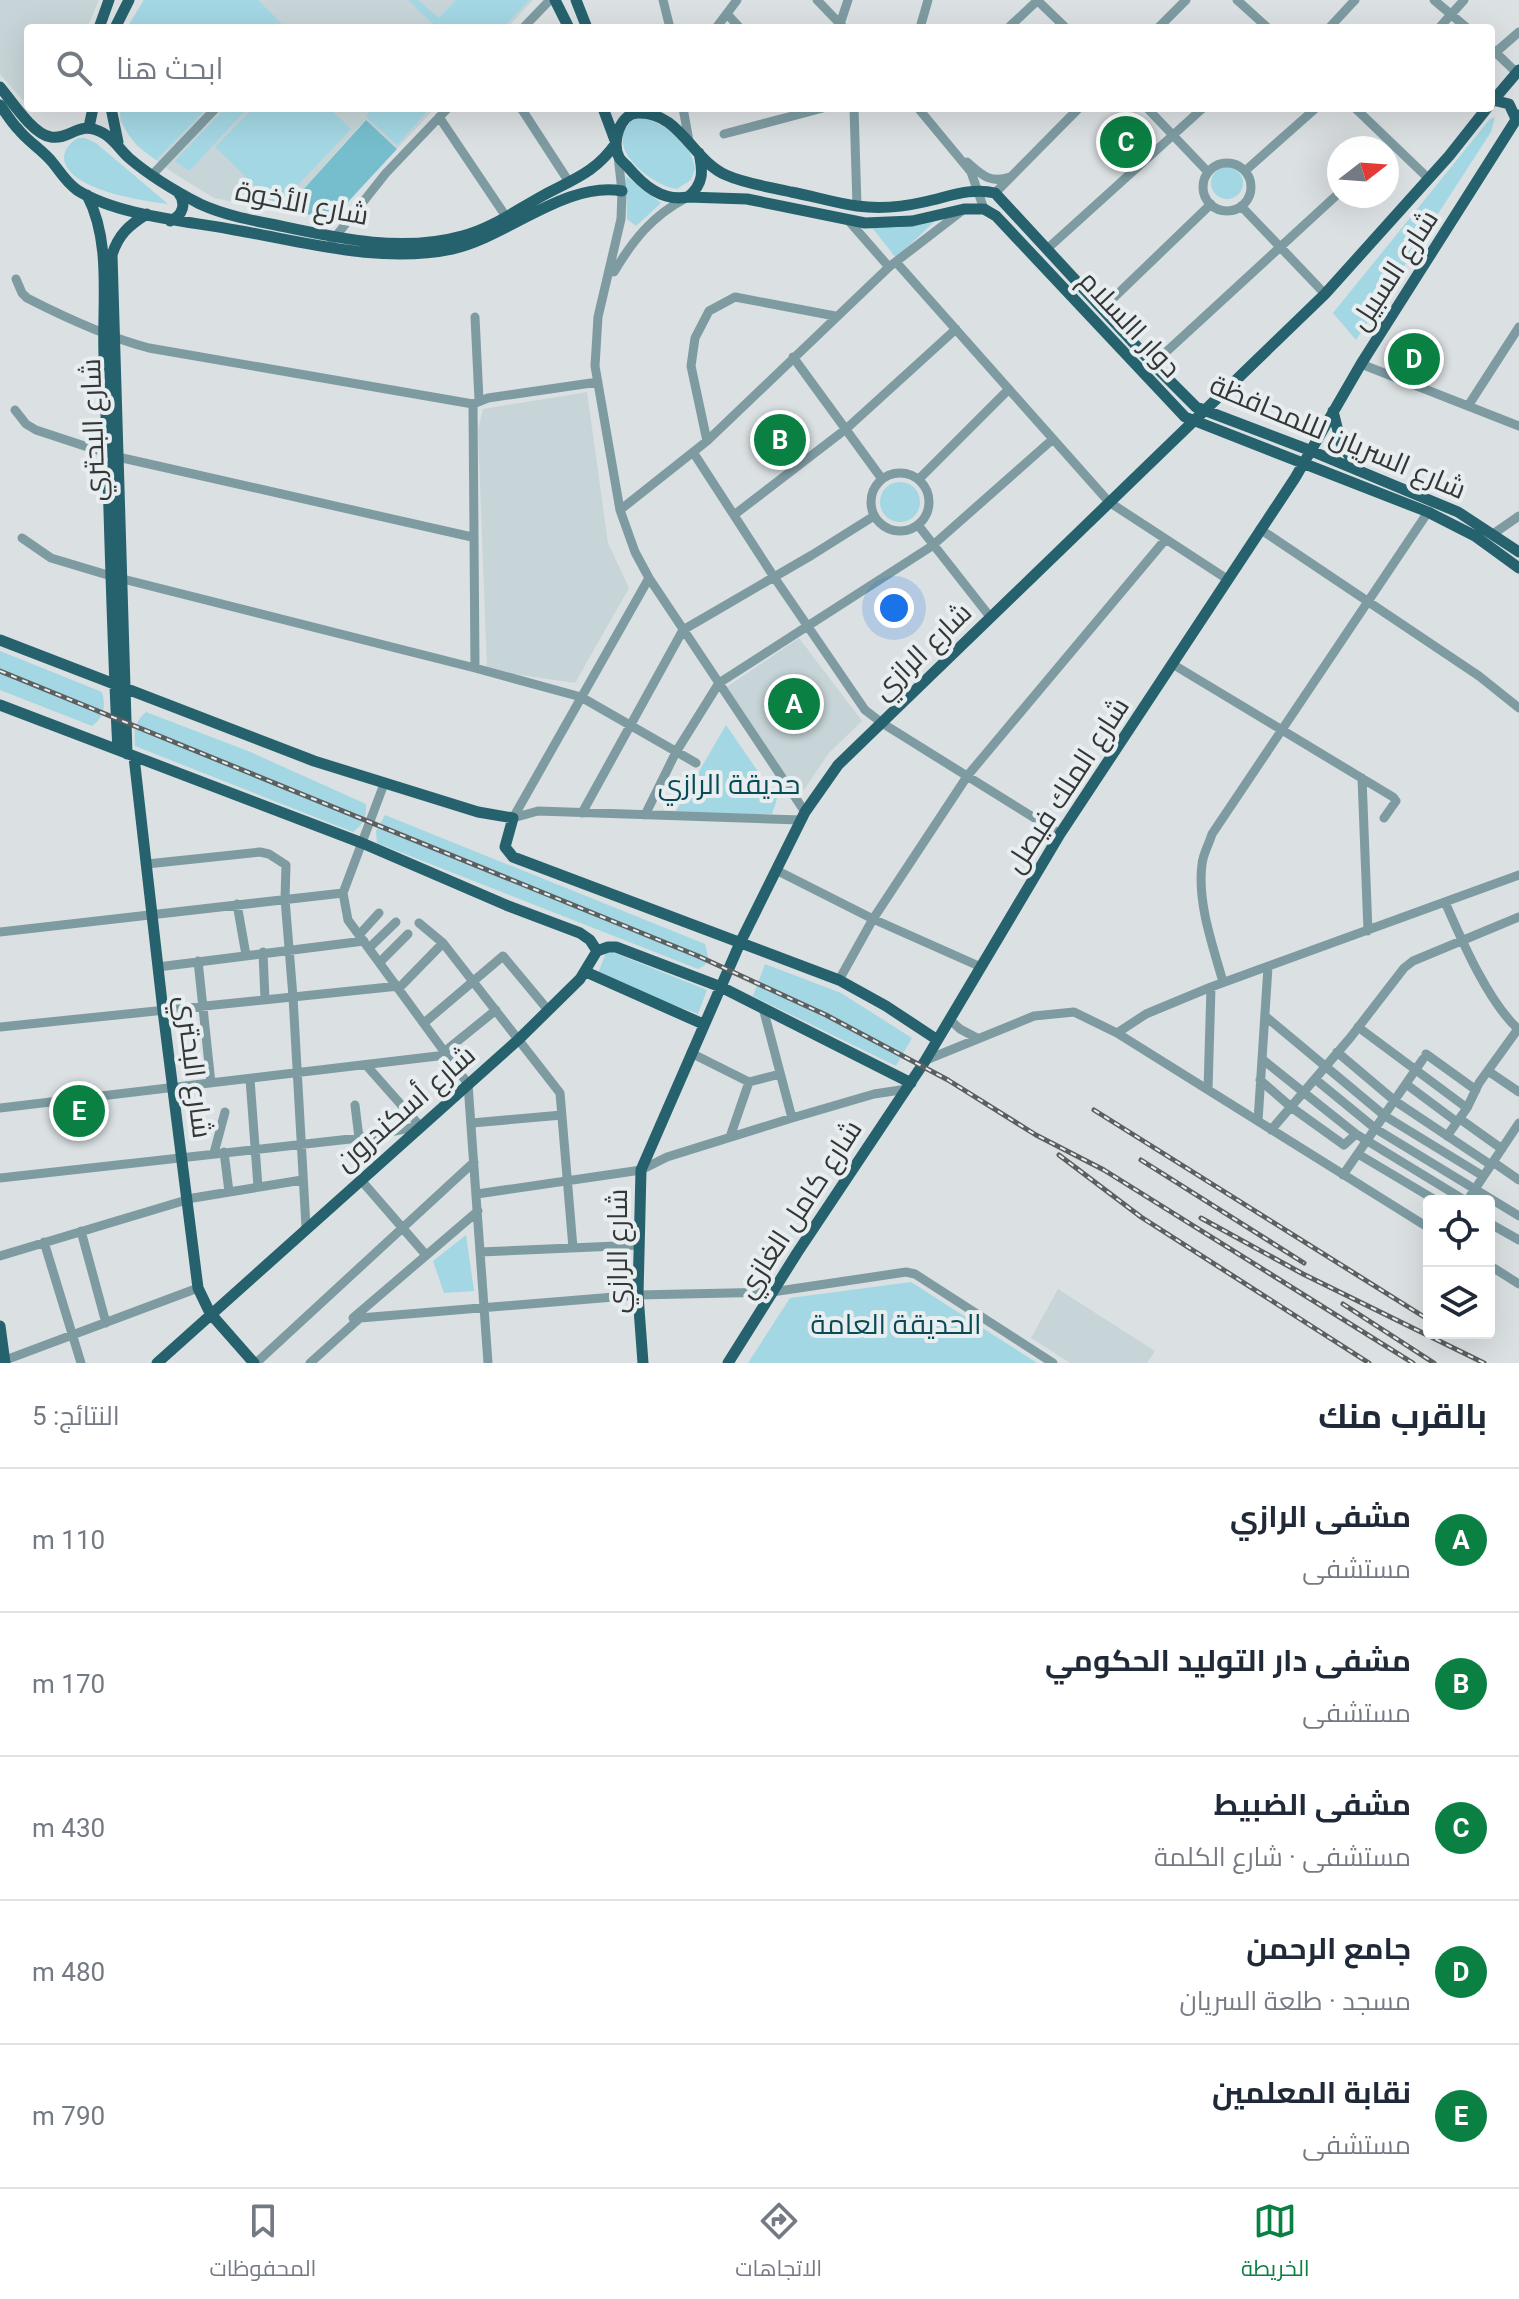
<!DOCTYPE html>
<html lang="ar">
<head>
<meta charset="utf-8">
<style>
	body { margin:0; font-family:Roboto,Cairo,sans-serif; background:#f6f6f7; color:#1f2937; direction:rtl }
	.controls { position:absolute; right:24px; bottom:24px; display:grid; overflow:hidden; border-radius:8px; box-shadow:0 8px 32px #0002 }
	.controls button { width:72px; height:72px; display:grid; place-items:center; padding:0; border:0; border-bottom:2px solid #e0e1e3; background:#fff; color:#1f2937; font:40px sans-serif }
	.compass { position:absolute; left:1327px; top:136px; width:72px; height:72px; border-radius:50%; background:#fff; box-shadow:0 8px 32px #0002; rotate:73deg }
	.you { position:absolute; left:894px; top:608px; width:28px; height:28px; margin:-20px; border:6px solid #fff; border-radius:50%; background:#1a73e8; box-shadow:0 0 0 12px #1a73e833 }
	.badge { display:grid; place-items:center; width:52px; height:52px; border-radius:50%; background:#0b8043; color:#fff; font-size:26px; font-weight:700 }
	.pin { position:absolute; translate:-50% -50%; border:4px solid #fff; box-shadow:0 2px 8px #0006 }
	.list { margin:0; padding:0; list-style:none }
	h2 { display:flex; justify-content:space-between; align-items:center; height:104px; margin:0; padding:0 32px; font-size:34px }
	h2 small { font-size:26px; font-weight:400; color:#747a83 }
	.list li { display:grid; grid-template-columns:52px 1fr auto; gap:24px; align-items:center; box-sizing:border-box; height:144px; padding:0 32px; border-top:2px solid #e0e1e3 }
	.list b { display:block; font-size:30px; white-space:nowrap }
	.list p { margin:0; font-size:26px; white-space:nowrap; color:#747a83 }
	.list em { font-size:26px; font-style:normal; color:#747a83 }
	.icon { flex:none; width:44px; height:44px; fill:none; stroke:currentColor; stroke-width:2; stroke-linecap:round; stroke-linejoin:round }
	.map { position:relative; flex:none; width:1519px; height:1363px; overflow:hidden; direction:ltr }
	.search { position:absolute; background:#fff; box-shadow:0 8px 32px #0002; left:24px; right:24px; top:24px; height:88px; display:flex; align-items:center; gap:20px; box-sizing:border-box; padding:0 28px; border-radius:8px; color:#747a83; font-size:30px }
	.sheet { height:824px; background:#fff }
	nav { display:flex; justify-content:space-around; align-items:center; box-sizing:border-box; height:112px; border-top:2px solid #e0e1e3; background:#fff; font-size:22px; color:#747a83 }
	nav a { display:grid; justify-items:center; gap:4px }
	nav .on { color:#0b8043 }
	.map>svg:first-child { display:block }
</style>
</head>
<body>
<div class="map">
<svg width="1519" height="1363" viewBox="0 0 1519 1363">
	<rect width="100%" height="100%" fill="#dbe0e2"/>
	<path fill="#c7d5d8" d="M0,0H99L87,28H28V106L0,74Z
		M144,0H533L507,28H127Z
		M120,108H435L397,149L365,120L283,212L214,198L175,174L137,146L120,121Z
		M587,392L608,543L629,588L575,683L487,670L478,430L483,409Z
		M799,638L862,721L829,753L799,797L727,687Z
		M1058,1289L1155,1351L1147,1363H1070L1031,1338Z"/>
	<path fill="#a3d7e3" d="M144,0H258L285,27L127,28Z
		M408,0H418L439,18L456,0H529L503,28H437Z
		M120,108H207L156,160C138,147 120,132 120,108Z
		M225,108H248L189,171L175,161Z
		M253,108H329L351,129L277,207L215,147Z
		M372,108H430L397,145L366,117Z
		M644,117C668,127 691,141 695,169L691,180L677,189C656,187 617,158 623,134C625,128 630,122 634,118Z
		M1495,117L1491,132L1356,340L1333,313L1490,119Z
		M78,138H85L96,143L168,204C144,201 66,190 64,158C64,149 71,142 78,138Z
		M1211 183a16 16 0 1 1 32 0a16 16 0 1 1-32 0Z
		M626,176L661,203L636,226L627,219Z
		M937,219L896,258L871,226L898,228Z
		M880 502a20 20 0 1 1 40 0a20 20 0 1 1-40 0Z
		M0,651L102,692C106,706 104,718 92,726L0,690Z
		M146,712L248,751L366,804C367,816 363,825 353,832L135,746C134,731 134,722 146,712Z
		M726,725L777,799L772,814L672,818Z
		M385,815L705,944L708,956L705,965L698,969L377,843L376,831Z
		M607,950L707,990L698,1014L597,976Z
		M765,964L841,993L912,1038L896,1066L753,996Z
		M466,1235L474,1291L444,1293L433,1261Z
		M911,1282L1037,1363H748L790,1298Z"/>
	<path fill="#76becd" d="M366,120L397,149L334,217L283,212Z"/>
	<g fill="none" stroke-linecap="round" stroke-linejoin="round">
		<path stroke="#7e9ba2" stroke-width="9" d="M663,0L670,28
			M817,0L844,28
			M1037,0L1066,28
			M1237,0L1268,28
			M1434,0L1467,28
			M728,15L740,28
			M840,24L848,0
			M523,28L550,0
			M716,28L737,0
			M920,28L928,0
			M1008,28L1038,0
			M1158,28L1186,0
			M1329,28L1355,0
			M1439,28L1464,0
			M1491,48L1517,73
			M1496,52L1519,32
			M521,108L569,182
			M683,108L689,141
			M854,108L857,206
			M918,108L971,172L984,209
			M1147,108L1208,172
			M1355,108L1429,179
			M439,117L509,221
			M724,134L823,108
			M618,156L622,191L621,219L598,317L595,366L620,510L635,552L649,578L805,812
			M967,162C982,175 990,184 1010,177
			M1203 187a24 24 0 1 1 48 0a24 24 0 1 1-48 0Z
			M1245,171L1316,108
			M152,175L216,108
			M995,193L1079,108
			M1241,206L1325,294
			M848,220L889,267
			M332,241L386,173L448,108
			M1047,249L1203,108
			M896,262L1109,502L1227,579
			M614,272C633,240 652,216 686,198
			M16,279L22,293L27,298C66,318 107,337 149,348L473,404L488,398L598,382
			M1102,309L1211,204
			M475,317L479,400
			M793,357L882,479
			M1153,364L1339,193
			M1361,364L1519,426
			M473,404L475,668
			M1468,406L1519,327
			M15,410L26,424L36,430L118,457L472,537
			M707,441L691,366L695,338L709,311L735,297L835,316
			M693,452L774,577L865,710L882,723L1060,834
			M871 502a29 29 0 1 1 58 0a29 29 0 1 1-58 0Z
			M919,479L1009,389
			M620,510L707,441L889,267L963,210
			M734,515L846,429L956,329
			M918,525L991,618
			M1260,529L1479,676L1519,708
			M1493,534L1519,516
			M22,538L51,558L111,576L475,668L581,697L696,763
			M1174,665L1393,797L1396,801L1384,818
			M1362,778L1368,931
			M384,784L343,893L348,920L468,1084L488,1363
			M582,813L683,630L812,555L874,516
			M645,815L676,752L719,683L932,546L1053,439
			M513,818L538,811L801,820
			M513,818L649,578
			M147,864L260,852L269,854L286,865L285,899L293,997L306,1227
			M776,870L873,919L981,967
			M1445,902C1462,941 1488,1002 1519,1030
			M237,904L246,955
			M419,923L443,943L560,1093L573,1248
			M0,932L343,893
			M359,935L379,913
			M369,948L396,922
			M263,952L265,1000
			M198,961L211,1083
			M380,962L408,934
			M158,967L364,941
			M839,980L873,919L968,775L1165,540
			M1223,982C1213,946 1197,903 1202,864C1203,854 1209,844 1212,834L1428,512
			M400,987L443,943
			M763,1008L792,1118
			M1265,1016L1385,1116L1483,1176
			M949,1019L960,1029L977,1038
			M424,1023L503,956L548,1010
			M0,1027L399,986
			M1358,1027L1467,1108
			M1117,1033L1146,1014L1211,987L1519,875
			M444,1052L496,1010
			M1337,1052L1395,1101L1491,1165
			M691,1053L749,1082L780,1074
			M1426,1054L1476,1090
			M1262,1059L1356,1134L1466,1201
			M926,1060L1034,1016L1074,1012L1117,1033L1429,1228
			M366,1065L420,1126
			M1488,1071L1519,1092
			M250,1079L258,1187
			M1315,1079L1376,1129L1519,1216
			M1260,1080L1291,1107L1344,1145L1356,1134
			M1406,1084L1457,1122
			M1208,1090L1211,987
			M355,1105L359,1138
			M0,1108L446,1055
			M1460,1119L1502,1149
			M1258,1121L1268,967
			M472,1123L562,1115
			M1271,1130L1350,1038L1404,968L1413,961L1519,917
			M1447,1136L1467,1108L1479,1083L1518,1029
			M730,1137L749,1082
			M224,1152L229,1192
			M214,1153L225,1112
			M1358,1154L1437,1201
			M1493,1162L1519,1180
			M1343,1175L1423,1059
			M0,1178L359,1138L420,1126
			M360,1179L426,1255
			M477,1194L641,1170L667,1157L792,1118L874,1094L907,1089
			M1467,1201L1519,1123
			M1489,1223L1519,1240
			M81,1231L106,1323
			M44,1242L81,1363
			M480,1252L639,1245
			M0,1256L193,1198L302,1180
			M1489,1265L1519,1284
			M353,1318L478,1211
			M0,1362L198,1288
			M256,1363L474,1162
			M310,1363L360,1318L638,1295L772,1292L906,1272L915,1274L1053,1363"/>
		<path stroke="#26626e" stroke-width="11" d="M555,0L569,28
			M576,0L587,28
			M99,28L109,0
			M115,28L129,0
			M0,87C11,100 33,135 51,137C71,140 79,119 103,133C114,139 120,150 129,158C150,176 175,191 200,204C224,215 250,220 276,225C337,238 401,253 462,236C491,229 518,209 544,195C574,179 596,172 616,143L603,108
			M1493,100L1509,104L1516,119
			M1491,103L1519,70
			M0,105C6,113 11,122 18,129C28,142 43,150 53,163C61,173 66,182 77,190C118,216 188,221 235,230C305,242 381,264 452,249C507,237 565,181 622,191
			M111,108L118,142
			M89,127L93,108
			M699,153C703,171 704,184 688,197C662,202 643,185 627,166C624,163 620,160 619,157C611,143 620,113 638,113C679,111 693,161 726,175C746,184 770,187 791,192C813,196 835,203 857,206C879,209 902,207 924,202C948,197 971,187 995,193L1153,364L1196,407L1309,450L1458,512L1519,552
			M87,195C112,243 102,302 104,356C109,487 111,619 118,750
			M688,197L747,199L865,223L912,221L964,209H984L996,216L1185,417L1428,512L1475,536L1519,568
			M170,221C183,216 187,203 178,192
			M1333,411L1341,443L1359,471
			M0,640L314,761L478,812L513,818L505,847L513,857L839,980L886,1006L936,1039
			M0,705L362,843L506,905L580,933L590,940L597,951
			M127,754L112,255C118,235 129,225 147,214
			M134,757L163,1011L198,1288L210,1313L254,1363
			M586,972L703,1024
			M0,1326L5,1363
			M157,1363L518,1040L580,979L597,951L608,947H616L721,987L911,1083
			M643,1363L638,1295L641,1170L740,943L805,812L838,765L1325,294L1449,156L1487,108
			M728,1363L797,1253L925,1061L1060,834L1295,478L1361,364L1519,115"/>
		<defs>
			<path id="rail" d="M0,671L698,956L826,1015L948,1080L1036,1135L1104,1170L1413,1363
				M1094,1110L1429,1320
				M1059,1155L1141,1217L1369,1363
				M1141,1160L1304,1263
				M1201,1218L1303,1274L1484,1363
				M1343,1304L1434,1363"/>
		</defs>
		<use href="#rail" stroke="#5c5f60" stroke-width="5"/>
		<use href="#rail" stroke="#e8eeef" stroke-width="2" stroke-dasharray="6" stroke-linecap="butt"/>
	</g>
	<g text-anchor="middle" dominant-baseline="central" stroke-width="8" stroke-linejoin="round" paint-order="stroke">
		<g font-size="28" fill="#343737" stroke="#e8eeef">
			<text transform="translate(302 203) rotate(11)">شارع الأخوة</text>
			<text transform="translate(1394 270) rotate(-57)">شارع السبيل</text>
			<text transform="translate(1130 324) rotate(47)">دوار االسلام</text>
			<text transform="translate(93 430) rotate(-92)">شارع البحتري</text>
			<text transform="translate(1338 437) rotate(23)">شارع السريان لللمحافظة</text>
			<text transform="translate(922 651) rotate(-44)">شارع الرازي</text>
			<text transform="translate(1067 785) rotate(-57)">شارع الملك فيصل</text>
			<text transform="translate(194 1067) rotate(83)">شارع البحتري</text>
			<text transform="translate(405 1108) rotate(-41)">شارع أسكندرون</text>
			<text transform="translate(799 1209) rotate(-57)">شارع كامل الغازي</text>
			<text transform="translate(617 1251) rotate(-90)">شارع الرازي</text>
		</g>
		<g font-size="28" fill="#084b56" stroke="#e8eeef">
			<text x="729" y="784">حديقة الرازي</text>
			<text x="896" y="1324">الحديقة العامة</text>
		</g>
	</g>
</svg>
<div class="controls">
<button><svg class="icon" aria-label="locate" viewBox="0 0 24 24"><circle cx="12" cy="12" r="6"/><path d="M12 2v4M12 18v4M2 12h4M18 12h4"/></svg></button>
<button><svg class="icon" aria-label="layers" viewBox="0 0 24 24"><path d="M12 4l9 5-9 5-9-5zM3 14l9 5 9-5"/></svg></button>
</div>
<svg class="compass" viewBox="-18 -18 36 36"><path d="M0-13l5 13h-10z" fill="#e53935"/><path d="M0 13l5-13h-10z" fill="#747a83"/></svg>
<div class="you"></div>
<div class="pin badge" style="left:794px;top:704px">A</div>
<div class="pin badge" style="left:780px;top:440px">B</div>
<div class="pin badge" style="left:1126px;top:142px">C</div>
<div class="pin badge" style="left:1414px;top:359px">D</div>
<div class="pin badge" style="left:79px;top:1111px">E</div>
<div class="search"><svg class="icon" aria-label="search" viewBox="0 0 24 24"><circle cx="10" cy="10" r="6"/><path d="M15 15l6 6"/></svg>ابحث هنا</div>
</div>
<section class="sheet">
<h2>بالقرب منك<small>النتائج: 5</small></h2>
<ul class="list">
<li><span class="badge">A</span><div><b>مشفى الرازي</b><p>مستشفى</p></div><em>110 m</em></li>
<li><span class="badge">B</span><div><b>مشفى دار التوليد الحكومي</b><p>مستشفى</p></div><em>170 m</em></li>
<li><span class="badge">C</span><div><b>مشفى الضبيط</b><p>مستشفى · شارع الكلمة</p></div><em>430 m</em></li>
<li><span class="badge">D</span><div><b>جامع الرحمن</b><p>مسجد · طلعة السريان</p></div><em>480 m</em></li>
<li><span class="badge">E</span><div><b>نقابة المعلمين</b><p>مستشفى</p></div><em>790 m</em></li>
</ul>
</section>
<nav>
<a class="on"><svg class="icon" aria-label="map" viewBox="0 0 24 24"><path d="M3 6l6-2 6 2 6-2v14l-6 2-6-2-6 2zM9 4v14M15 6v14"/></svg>الخريطة</a>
<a><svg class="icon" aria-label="directions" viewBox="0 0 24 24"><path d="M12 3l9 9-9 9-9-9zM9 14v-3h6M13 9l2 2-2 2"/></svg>الاتجاهات</a>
<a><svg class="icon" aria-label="saved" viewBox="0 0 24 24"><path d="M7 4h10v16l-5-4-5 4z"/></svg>المحفوظات</a>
</nav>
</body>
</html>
